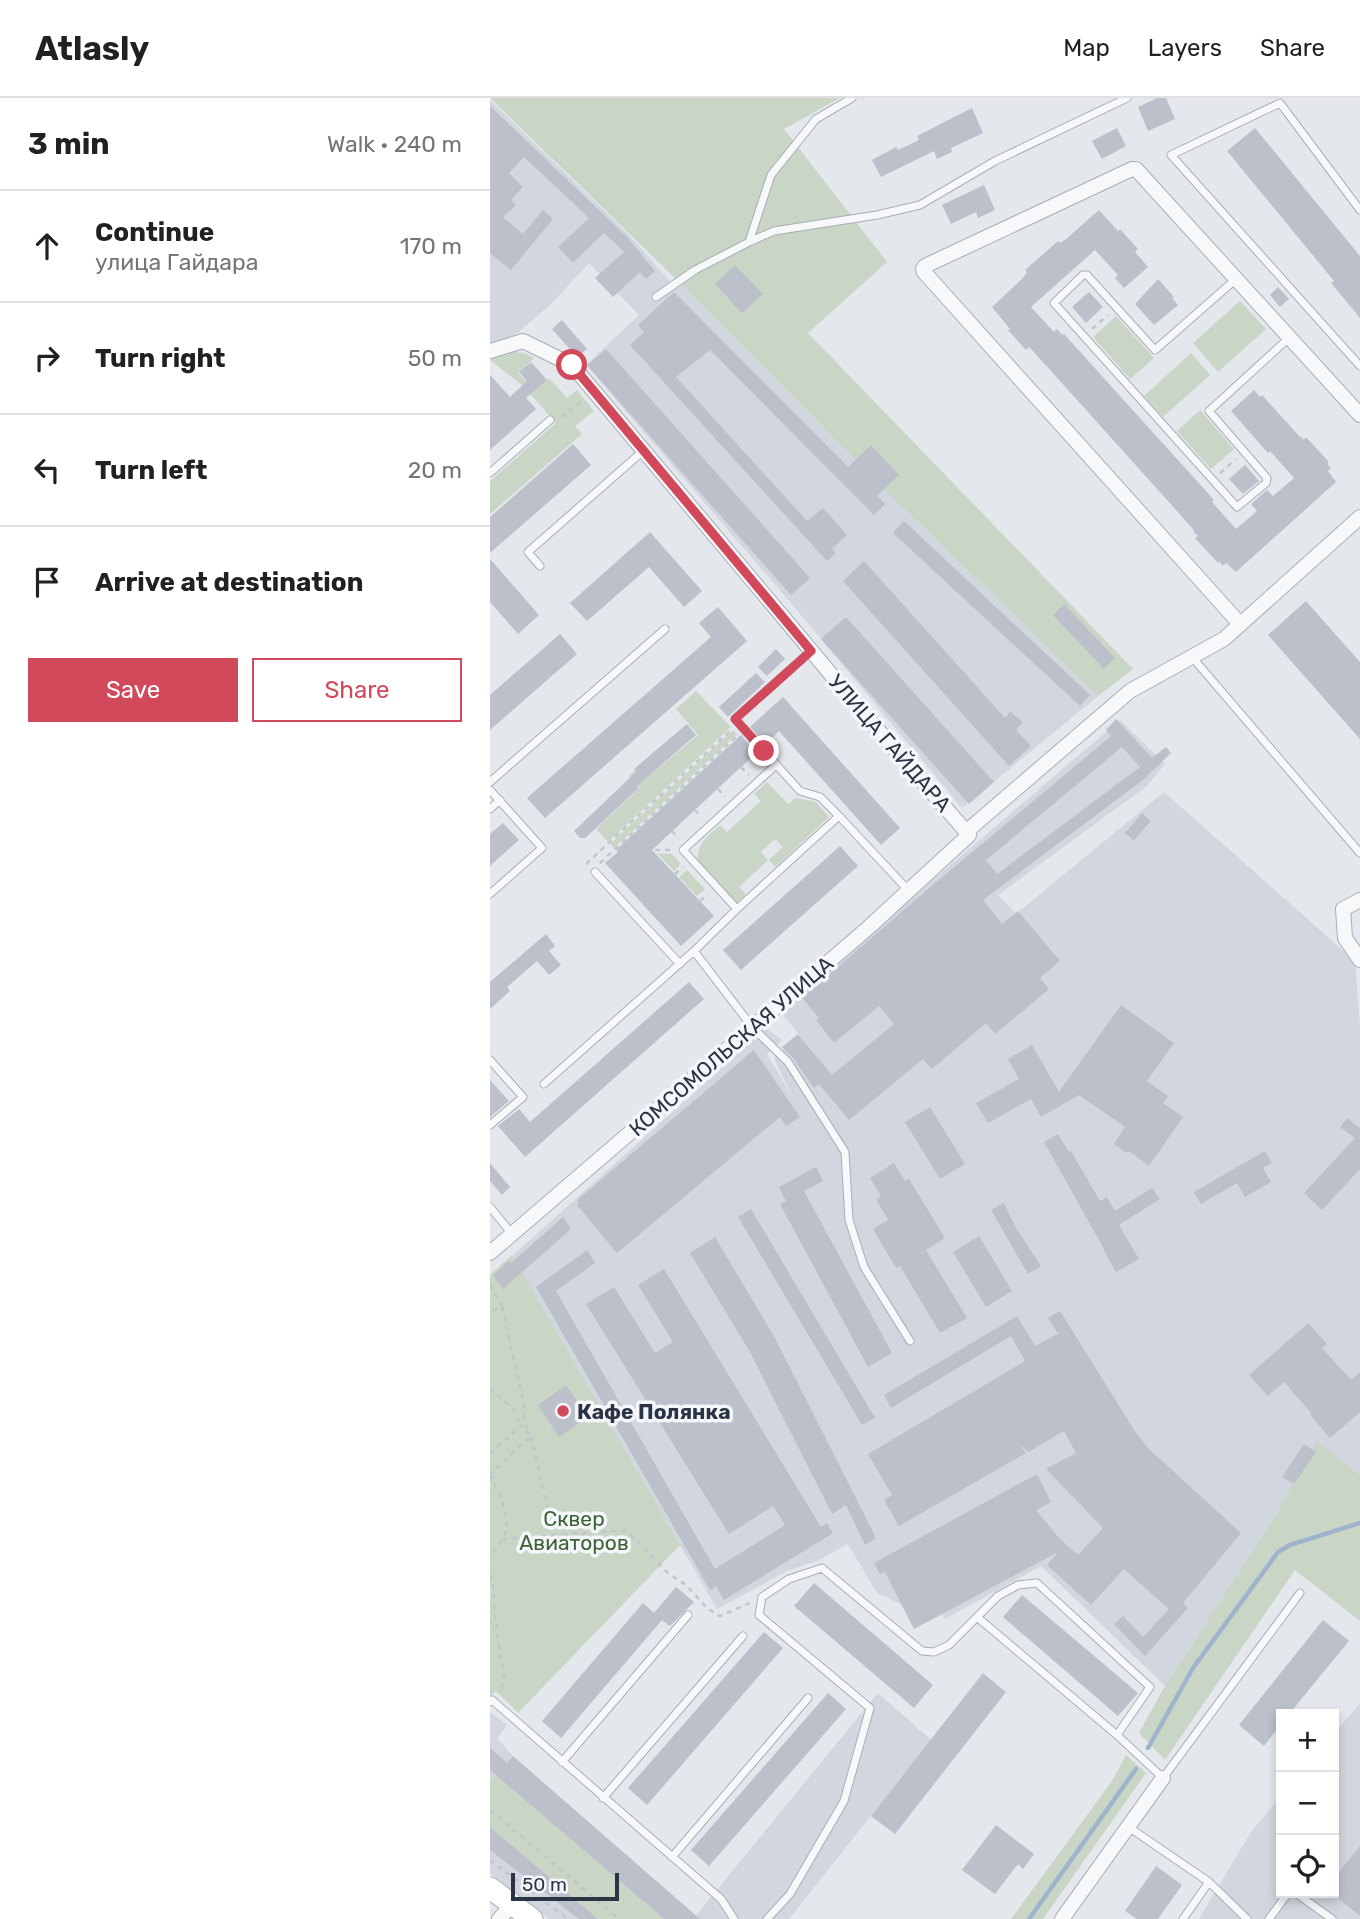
<!DOCTYPE html>
<html lang="en">
<head>
<meta charset="utf-8">
<style>
	body { margin:0; font-family:Rubik,sans-serif; background:#f6f6f6; color:#202124 }
	.controls { position:absolute; right:21px; bottom:21px; display:grid; overflow:hidden; border-radius:0px; box-shadow:0 4px 10px #0003 }
	.controls button { width:63px; height:63px; display:grid; place-items:center; padding:0; border:0; border-bottom:2px solid #e0e0e0; background:#fff; color:#202124; font:35px sans-serif }
	.scale { position:absolute; left:21px; bottom:18px; width:108px; box-sizing:border-box; padding-left:7px; border:4px solid #2b3445; border-top:0; font-size:19px; line-height:24px; white-space:nowrap; color:#2b3445; -webkit-text-stroke:5px #f4f6f9; paint-order:stroke }
	.stop { position:absolute; width:21px; height:21px; margin:-16px; border:5px solid #d1495b; border-radius:50%; background:#fff }
	.stop.end { background:#d1495b; border-color:#fff; box-shadow:0 2px 7px #0008 }
	.list { margin:0; padding:0; list-style:none }
	h2 { display:flex; justify-content:space-between; align-items:center; height:91px; margin:0; padding:0 28px; font-size:30px }
	h2 small { font-size:23px; font-weight:400; color:#757577 }
	.list li { display:grid; grid-template-columns:46px 1fr auto; gap:21px; align-items:center; box-sizing:border-box; height:112px; padding:0 28px; border-top:2px solid #e0e0e0 }
	.list b { display:block; font-size:26px; white-space:nowrap }
	.list p { margin:0; font-size:23px; white-space:nowrap; color:#757577 }
	.list em { font-size:23px; font-style:normal; color:#757577 }
	.actions { display:flex; gap:14px; padding:21px 28px }
	.actions a { flex:1; padding:16px 0; border:2px solid #d1495b; border-radius:0px; text-align:center; font-size:24px; color:#d1495b }
	.actions .main { background:#d1495b; color:#fff }
	.icon { flex:none; width:38px; height:38px; fill:none; stroke:currentColor; stroke-width:2; stroke-linecap:round; stroke-linejoin:round }
	.map { position:relative; flex:none; width:870px; height:1821px; overflow:hidden }
	header { display:flex; align-items:center; gap:42px; box-sizing:border-box; height:98px; padding:0 35px; background:#fff; border-bottom:2px solid #e0e0e0 }
	header strong { font-size:33px }
	nav { display:flex; gap:38px; margin-inline-start:auto; font-size:24px }
	main { display:flex }
	aside { flex:1; background:#fff }
	.map>svg:first-child { display:block }
</style>
</head>
<body>
<header>
<strong>Atlasly</strong>
<nav><a>Map</a><a>Layers</a><a>Share</a></nav>
</header>
<main>
<aside>
<h2>3 min<small>Walk · 240 m</small></h2>
<ul class="list">
<li><svg class="icon" aria-label="ahead" viewBox="0 0 24 24"><path d="M12 20V5M6 11l6-6 6 6"/></svg><div><b>Continue</b><p>улица Гайдара</p></div><em>170 m</em></li>
<li><svg class="icon" aria-label="right" viewBox="0 0 24 24"><path d="M7 20v-9h11M14 6l5 5-5 5"/></svg><div><b>Turn right</b></div><em>50 m</em></li>
<li><svg class="icon" aria-label="left" viewBox="0 0 24 24"><path d="M17 20v-9H6M10 6l-5 5 5 5"/></svg><div><b>Turn left</b></div><em>20 m</em></li>
<li><svg class="icon" aria-label="arrive" viewBox="0 0 24 24"><path d="M6 21V4h12l-3 4 3 4H6"/></svg><div><b>Arrive at destination</b></div></li>
</ul>
<div class="actions"><a class="main">Save</a><a>Share</a></div>
</aside>
<div class="map">
<svg width="870" height="1821" viewBox="0 0 870 1821">
	<rect width="100%" height="100%" fill="#e4e7ec"/>
	<path fill="#d2d6de" d="M0,2L141,139L182,186L187,182L406,403L608,598L472,710L300,504L96,267L149,217L99,165L61,206L4,255L0,250Z
		M630,622L675,666L657,688L508,797L526,816L674,694L865,863L870,927V1377L827,1345L784,1420L675,1588L551,1468L455,1521L438,1492L411,1506L387,1495L358,1446L327,1463L297,1473L227,1511L22,1158L276,930L292,942L277,956L305,1004L284,961L300,943L332,965L290,913Z
		M388,1595L441,1642L299,1821H203Z
		M870,1605V1821H709L761,1734L791,1698V1795H844V1636Z
		M0,1614L17,1627L7,1640L23,1658L0,1683Z
		M0,1705L140,1821H59L0,1775Z"/>
	<path fill="#c9d6c5" d="M0,0H350L294,31L397,164L318,235L643,571L608,598L406,403L187,182Z
		M750,203L776,231L728,274L703,245Z
		M626,218L664,260L640,281L603,239Z
		M15,253L34,255L44,260L28,275L45,292L59,280L77,300L87,292L104,313L85,328L92,336L0,416V383L66,325L33,288L0,262Z
		M701,255L720,277L673,319L654,298Z
		M710,312L744,351L721,371L687,333Z
		M206,593L241,629L118,744L106,731L150,690L139,678L144,673L153,683L208,637L186,611Z
		M243,632L247,636L124,750L120,746Z
		M277,684L298,706L306,700L326,704L339,719L285,769L279,762L293,749L285,741L271,754L278,762L249,789L256,797L247,804L243,802L208,765C207,744 216,740 230,727L237,734L271,703L264,696Z
		M167,755L182,756L191,766L184,773Z
		M197,772L215,791L207,798L189,779Z
		M22,1157L190,1447L28,1615L6,1593L0,1598V1177Z
		M827,1344L870,1377V1523L805,1472L675,1662L649,1635L675,1588L784,1420Z
		M636,1657L656,1675L553,1821H521L622,1683Z
		M6,1677L174,1821H108L0,1729V1683Z"/>
	<g fill="none" stroke-linecap="round" stroke-linejoin="round">
		<path stroke="#9fb4cc" stroke-width="4.5" d="M658,1650L703,1570L788,1454L800,1447L870,1425
			M539,1821L646,1671"/>
	</g>
	<path fill="#bbc0ca" fill-rule="evenodd" d="M667,0H676L685,21L658,33L648,9Z
		M0,8L137,139L165,173L156,181L150,174L123,199L105,180L134,154L114,135L83,165L68,149L99,120L34,59L19,75L33,89L21,102L26,107L13,119L33,136L53,112L63,121L21,172L0,155Z
		M482,10L493,35L461,50L462,54L447,61L444,53L391,79L382,62L406,49L408,52L429,42L427,38Z
		M627,30L636,48L612,61L602,43Z
		M765,30L870,158V220L841,185L844,183L737,53Z
		M494,87L505,112L488,120L486,114L461,126L452,107Z
		M609,112L628,133L630,131L648,151L645,154L658,169L634,190L625,180L628,177L605,152L541,209L564,234L567,231L572,237L574,236L724,402L722,404L746,431L767,413L761,406L777,392L783,398L804,380L780,353L778,355L741,313L764,292L770,299L772,297L809,338L814,342L816,339L839,364L837,366L841,370L838,373L846,384L746,474L736,465L733,468L729,463L728,465L705,440L708,438L703,433L704,432L543,253L539,249L536,252L518,232L520,231L502,209L533,180L537,174L535,172L568,143L570,145L576,141Z
		M245,167L273,196L252,215L225,186Z
		M668,181L684,199L682,200L688,207L664,227L645,206Z
		M788,189L799,201L790,209L780,197Z
		M184,194L358,369L381,347L409,377L387,398L395,406L384,417L220,252L186,279L317,423L333,410L357,437L342,451L346,455L337,463L140,247L154,234L148,227Z
		M599,194L613,209L596,225L582,209Z
		M72,222L97,251L87,259L62,231Z
		M116,251L320,480L301,497L97,267Z
		M41,264L57,282L36,300L46,311L0,352V277L20,299L37,283L29,274Z
		M83,346L101,367L0,455V419Z
		M755,367L769,383L753,396L739,381Z
		M414,423L600,597L590,608L403,435Z
		M160,434L212,493L194,509L159,469L97,523L80,505Z
		M0,461L49,517L28,536L0,504Z
		M374,463L515,620L520,614L533,624L526,632L541,648L519,668L353,483Z
		M816,503L870,564V641L778,537Z
		M574,506L625,560L614,571L563,517Z
		M228,509L257,543L55,720L37,700L221,539L209,525Z
		M356,519L504,684L479,706L331,541Z
		M70,536L87,556L0,632V597Z
		M286,551L295,561L277,578L268,569Z
		M266,575L275,584L238,619L229,609Z
		M293,599L410,730L391,747L289,633L276,646L260,629Z
		M626,621L662,660L676,649L681,655L657,678V679L493,802L512,826L528,813L570,863L550,880L559,891L505,936L496,925L442,971L433,961L359,1022L329,986L324,990L303,960L292,949L308,936L342,977L404,926L389,908L344,945L326,922L329,920L312,900L438,791L621,638L616,632ZM632,649L650,669L507,776L496,762Z
		M197,626L206,637L147,688L149,690L95,740H90L84,733L146,674L144,671Z
		M251,637L266,655L162,752L224,818L191,848L115,765L128,754L126,752Z
		M652,715L661,723L644,742L635,735Z
		M13,725L29,742L0,768V736Z
		M350,748L368,768L251,872L233,852Z
		M56,836L65,848L59,853L71,867L59,877L47,863L17,889L20,893L0,911V884Z
		M199,884L214,901L35,1059L8,1028L29,1011L40,1024Z
		M631,907L684,945L657,983L678,998L673,1005L693,1019L659,1068L639,1053L637,1055L624,1046L635,1029L589,997L551,1019L541,1001L498,1025L486,1005L529,981L518,961L542,947L569,994Z
		M264,952L310,1019L296,1028L290,1019L127,1155L87,1107L89,1105L87,1102Z
		M0,982L19,1003L0,1019Z
		M440,1009L475,1066L450,1081L415,1024Z
		M857,1020L870,1030V1071L832,1112L814,1095L865,1040L850,1029Z
		M568,1036L579,1054L581,1053L610,1103L617,1099L625,1113L662,1090L670,1101L629,1127L649,1161L626,1174L613,1151H614L554,1044Z
		M775,1053L782,1065L773,1070L781,1084L755,1099L747,1085L711,1106L704,1094Z
		M0,1065L20,1089L12,1097L0,1083Z
		M404,1065L415,1083L419,1081L455,1140L436,1152L477,1220L450,1235L410,1168L406,1170L383,1131L398,1122L386,1101L391,1098L380,1080Z
		M326,1069L333,1083L314,1093L402,1255L378,1269L290,1106L296,1103L289,1089Z
		M514,1105L526,1130L551,1168L538,1176L501,1112Z
		M261,1111L385,1320L372,1327L248,1119Z
		M73,1119L81,1131L13,1191L3,1177L19,1163L21,1165Z
		M489,1138L522,1193L496,1209L463,1154Z
		M225,1139L285,1240L386,1440L375,1447L356,1407L342,1416L260,1254L200,1155Z
		M97,1152L105,1165L66,1193L225,1471L295,1427L283,1408L239,1436L96,1206L124,1189L165,1255L183,1244L148,1187L174,1171L331,1429L337,1425L343,1435L234,1502L226,1488L220,1492L46,1189Z
		M570,1213L646,1335L659,1351L751,1435L693,1505L698,1510L655,1558L624,1526L633,1518L653,1539L679,1511L634,1471L601,1507L557,1467L568,1454L424,1531L395,1474L390,1476L384,1465L547,1376L561,1404L546,1412L569,1440L588,1457L613,1430L556,1371L586,1355L574,1333L538,1354L530,1346L536,1355L409,1428L394,1402L402,1397L378,1356L535,1263L521,1238L401,1310L394,1297L527,1218L545,1248L568,1236L558,1220Z
		M818,1225L837,1246L832,1250L861,1282L870,1274V1314L840,1340L820,1317L822,1316L794,1284L778,1298L759,1277Z
		M76,1287L98,1319L69,1339L48,1307Z
		M814,1346L826,1354L804,1386L792,1379Z
		M324,1485L443,1587L424,1610L304,1508Z
		M186,1489L204,1504L180,1528L172,1522L71,1640L52,1623L153,1505L164,1515Z
		M532,1497L648,1595L628,1618L513,1519Z
		M833,1522L859,1543L799,1616H791V1626L774,1648L749,1627Z
		M274,1534L293,1550L157,1707L138,1690Z
		M493,1575L516,1594L405,1736L381,1718Z
		M338,1595L356,1611L219,1768L201,1752Z
		M0,1650L17,1665L23,1658L210,1821H174L0,1672Z
		M506,1727L544,1756L533,1771L528,1766L505,1796L472,1772Z
		M0,1729L108,1821H89L0,1752Z
		M870,1748V1818L844,1797V1780Z
		M666,1768L692,1787L668,1821H647L635,1813Z"/>
	<g fill="none" stroke-linecap="round" stroke-linejoin="round">
		<defs>
			<path id="lane" d="M870,112L790,5L681,57L870,268
				M259,144L281,77L326,21L362,0
				M746,181L665,252L597,177H593L564,205L747,409L776,385L777,380L719,313L800,239
				M166,199L205,172L259,144L284,133L387,117L430,107L505,63L637,0
				M0,375L60,322
				M50,468L38,454L153,353
				M321,553L245,621L310,693L330,699L349,718
				M702,559L870,755
				M0,684L175,531
				M0,692L52,750L0,796
				M0,711L10,702
				M105,774L190,866
				M247,811L193,752L286,667
				M204,853L263,930L298,964L355,1054L359,1122L374,1169L420,1243
				M0,962L33,999L0,1027
				M54,986L204,853L247,811L349,718L418,792
				M0,1109L22,1136
				M487,1519L627,1637
				M0,1604L2,1602L231,1801L244,1821
				M72,1664L198,1517
				M113,1700L253,1538
				M637,1728L719,1784L757,1821
				M182,1759L318,1600
				M806,1795L842,1821
				M277,1821L300,1796L354,1703L380,1610L269,1517L272,1499L299,1481L332,1470L432,1553L444,1554L459,1547L508,1498L528,1487L547,1485L660,1589L627,1637L673,1680L810,1495
				M693,1821L719,1784
				M779,1821L798,1795"/>
			<path id="street" d="M0,253L33,243L82,267L375,617L479,737L378,830L0,1155
				M750,526L434,174L433,171L435,168L642,71H646L870,317
				M477,733L640,593L734,541L870,419
				M870,802L853,811L855,840L870,862
				M9,1821L23,1806
				M572,1821L673,1680"/>
			<path id="secondary" d="M0,1790L42,1821"/>
		</defs>
		<use href="#lane" stroke="#a9aeb7" stroke-width="9"/>
		<use href="#street" stroke="#a9aeb7" stroke-width="16"/>
		<use href="#secondary" stroke="#a9aeb7" stroke-width="23"/>
		<path stroke="#c2c5cb" stroke-width="2.5" stroke-dasharray="5 5" stroke-linecap="butt" d="M602,231L618,217
			M71,319L93,302
			M730,375L746,361
			M251,669L259,677
			M228,691L235,699
			M205,712L212,720
			M182,733L189,741
			M165,752H183
			M110,765L247,638
			M98,766L97,765L240,633
			M185,776L193,769
			M210,803L218,796
			M0,1187L12,1208L0,1214
			M12,1208L32,1297L37,1333
			M0,1290L22,1310L31,1327
			M41,1338L64,1437
			M0,1356L31,1327L41,1338L0,1376
			M0,1376C13,1405 29,1432 0,1457
			M12,1441L136,1432L178,1475L196,1487L217,1510L230,1518L262,1504
			M0,1477L2,1480L8,1543L15,1583L8,1594
			M0,1712L129,1821
			M0,1762L78,1821"/>
		<use href="#lane" stroke="#f7f8fa" stroke-width="7"/>
		<use href="#street" stroke="#f7f8fa" stroke-width="14"/>
		<use href="#secondary" stroke="#fff" stroke-width="21"/>
	</g>
	<g fill="none" stroke-linecap="round" stroke-linejoin="round">
		<path stroke="#d1495b" stroke-width="9" d="M82,267L321,553L245,621L274,653"/>
	</g>
	<circle fill="#d1495b" stroke="#f4f6f9" stroke-width="2.5" cx="73" cy="1313" r="7"/>
	<g text-anchor="middle" dominant-baseline="central" stroke-width="7" stroke-linejoin="round" paint-order="stroke">
		<g font-size="21" fill="#2b3445" stroke="#f4f6f9">
			<text transform="translate(400 645) rotate(49)">УЛИЦА ГАЙДАРА</text>
			<text transform="translate(241 948) rotate(-41)">КОМСОМОЛЬСКАЯ УЛИЦА</text>
		</g>
		<g font-size="21" font-weight="bold" fill="#2b3445" stroke="#f4f6f9" text-anchor="start">
			<text x="87" y="1313">Кафе Полянка</text>
		</g>
		<g font-size="21" fill="#3f6138" stroke="#f4f6f9">
			<text x="84" y="1420">Сквер<tspan x="84" dy="24">Авиаторов</tspan></text>
		</g>
	</g>
</svg>
<div class="controls">
<button>+</button>
<button>−</button>
<button><svg class="icon" aria-label="locate" viewBox="0 0 24 24"><circle cx="12" cy="12" r="6"/><path d="M12 2v4M12 18v4M2 12h4M18 12h4"/></svg></button>
</div>
<div class="scale">50 m</div>
<div class="stop" style="left:82px;top:267px"></div>
<div class="stop end" style="left:274px;top:653px"></div>
</div>
</main>
</body>
</html>
